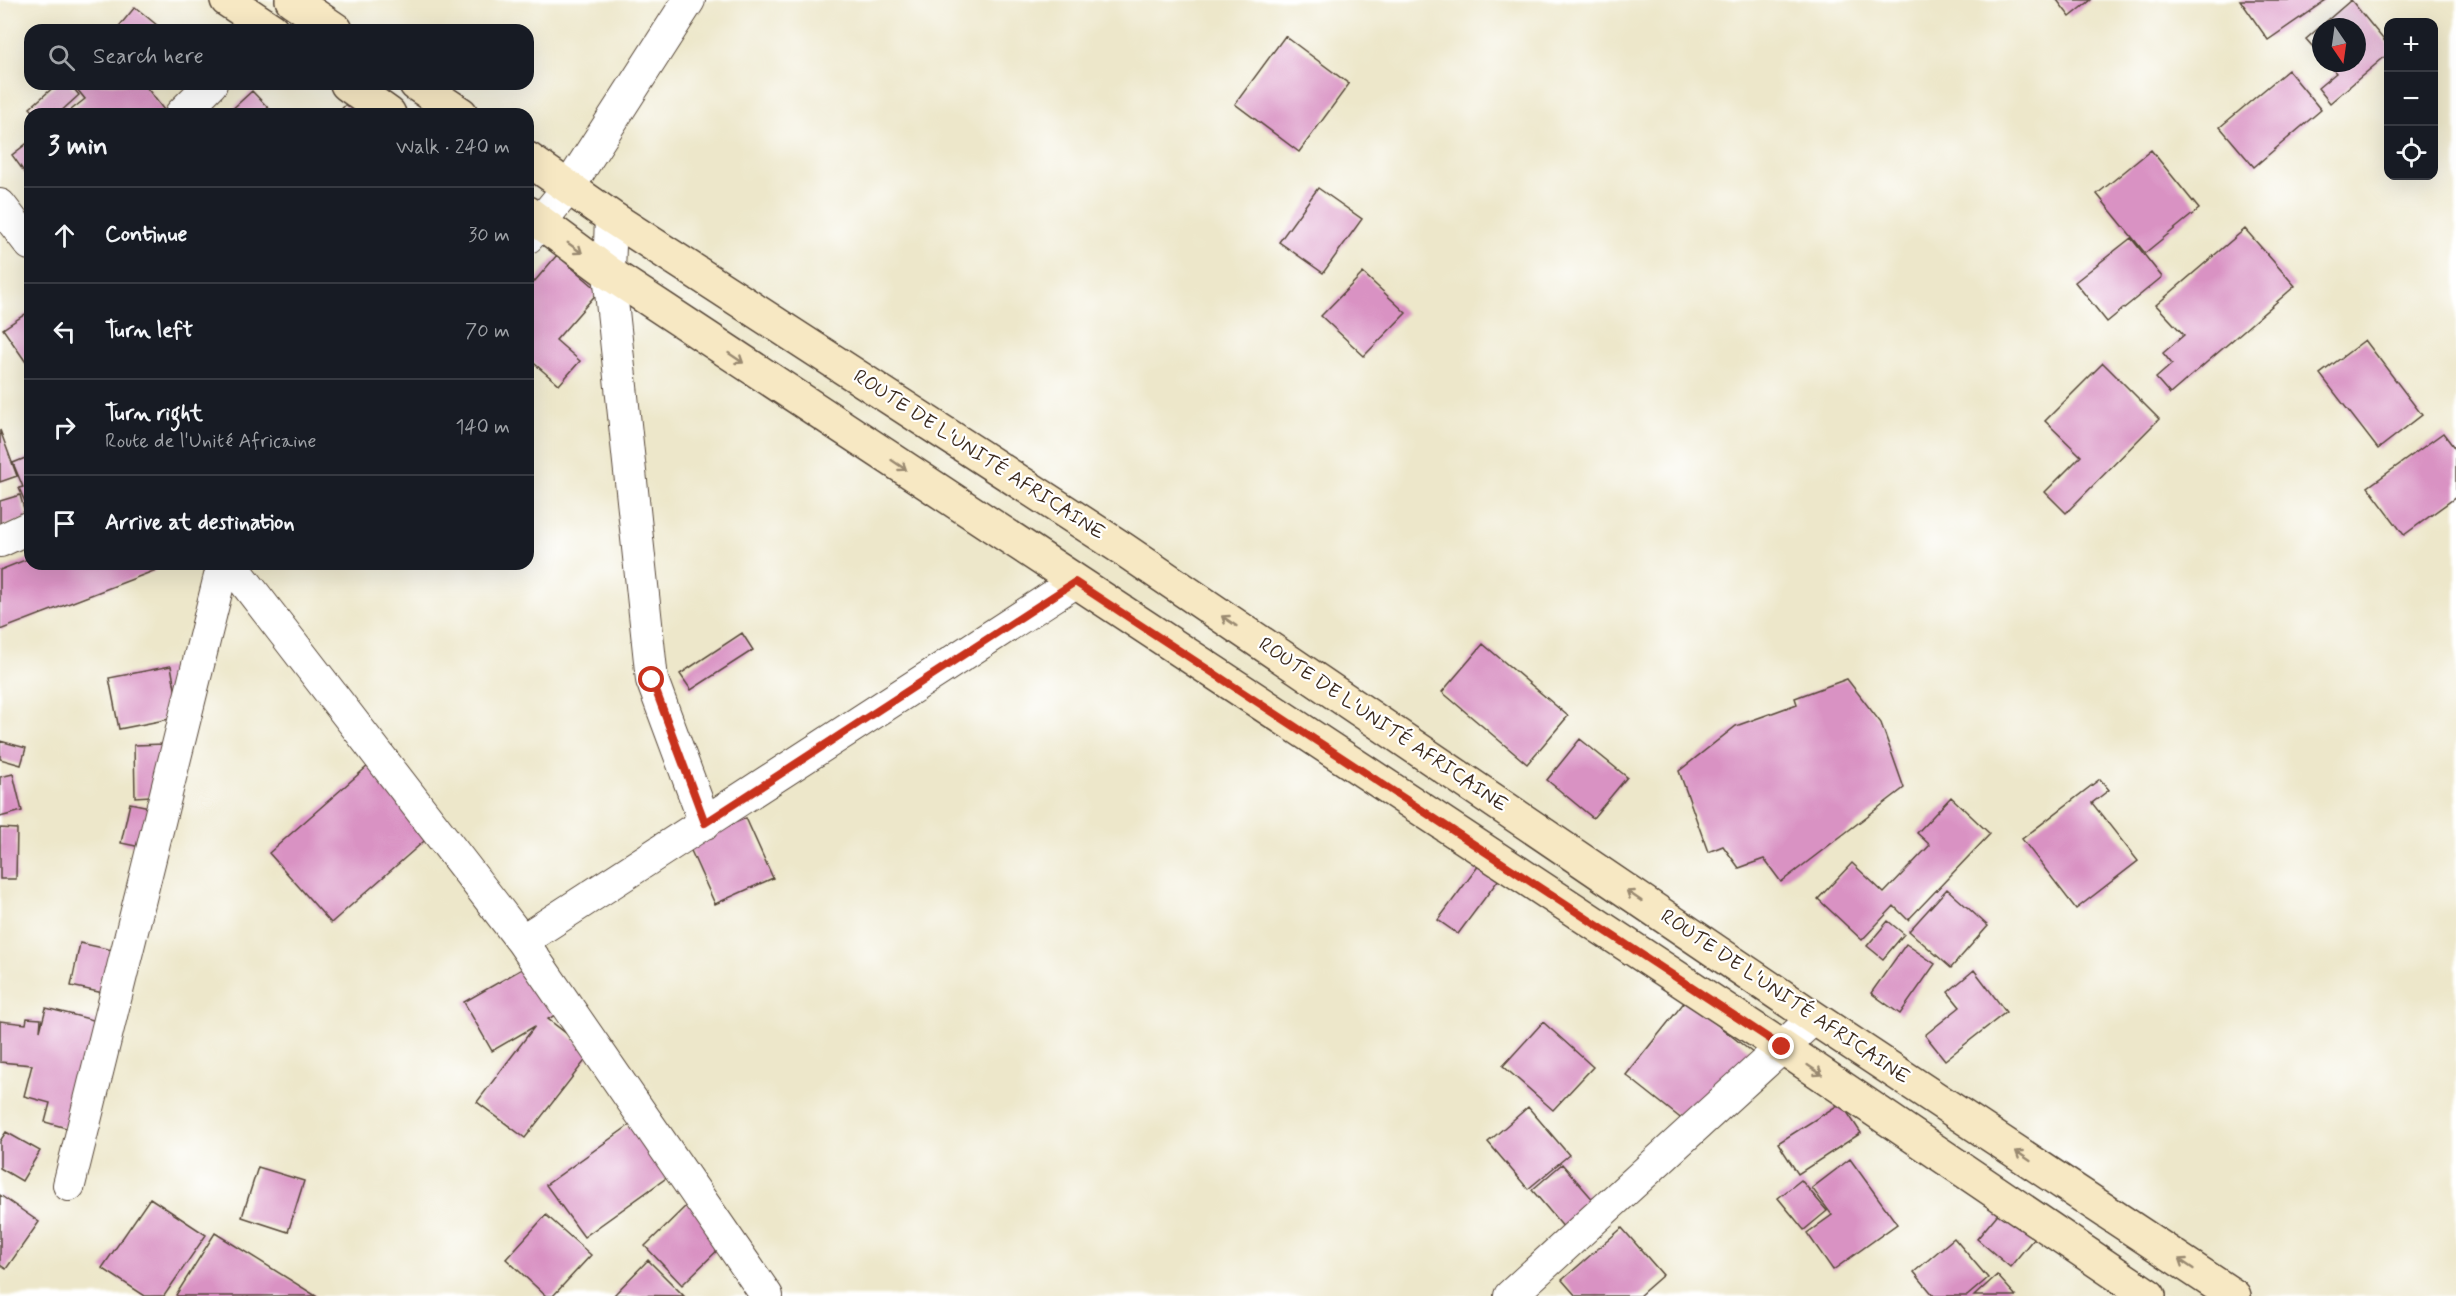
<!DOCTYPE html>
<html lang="en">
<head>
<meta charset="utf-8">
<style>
	body { margin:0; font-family:Mynerve,sans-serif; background:#242831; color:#f1f3f6 }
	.controls { position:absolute; right:18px; top:18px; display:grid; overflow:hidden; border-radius:12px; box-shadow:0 6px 24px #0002 }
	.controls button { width:54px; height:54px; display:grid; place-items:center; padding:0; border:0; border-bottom:2px solid #363941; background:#171b24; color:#f1f3f6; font:30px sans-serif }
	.compass { position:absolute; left:2312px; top:18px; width:54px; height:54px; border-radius:50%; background:#171b24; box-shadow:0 6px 24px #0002; rotate:167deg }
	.stop { position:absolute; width:18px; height:18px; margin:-14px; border:4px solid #c8321e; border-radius:50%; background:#fff }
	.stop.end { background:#c8321e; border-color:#fff; box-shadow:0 2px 6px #0008 }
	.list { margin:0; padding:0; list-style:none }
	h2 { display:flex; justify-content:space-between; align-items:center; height:78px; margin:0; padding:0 24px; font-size:26px }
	h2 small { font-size:20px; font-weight:400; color:#9ea1a6 }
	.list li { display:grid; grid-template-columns:39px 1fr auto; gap:18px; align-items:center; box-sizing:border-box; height:96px; padding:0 24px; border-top:2px solid #363941 }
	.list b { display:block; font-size:22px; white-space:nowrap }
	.list p { margin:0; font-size:20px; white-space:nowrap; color:#9ea1a6 }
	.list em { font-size:20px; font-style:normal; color:#9ea1a6 }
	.icon { flex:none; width:33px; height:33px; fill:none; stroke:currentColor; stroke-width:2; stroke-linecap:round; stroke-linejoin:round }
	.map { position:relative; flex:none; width:2456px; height:1296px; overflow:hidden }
	.search { position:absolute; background:#171b24; box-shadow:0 6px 24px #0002; left:24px; top:24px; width:510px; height:66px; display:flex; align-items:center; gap:15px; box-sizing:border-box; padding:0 21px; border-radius:18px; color:#9ea1a6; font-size:22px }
	.panel { position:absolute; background:#171b24; box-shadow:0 6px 24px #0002; left:24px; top:108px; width:510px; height:462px; border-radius:18px }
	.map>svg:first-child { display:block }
</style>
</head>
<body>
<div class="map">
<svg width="2456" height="1296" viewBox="0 0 2456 1296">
	<rect width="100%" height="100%" fill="#fff"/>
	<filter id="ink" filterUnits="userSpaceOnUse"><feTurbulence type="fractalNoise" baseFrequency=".0167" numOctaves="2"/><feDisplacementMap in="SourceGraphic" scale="12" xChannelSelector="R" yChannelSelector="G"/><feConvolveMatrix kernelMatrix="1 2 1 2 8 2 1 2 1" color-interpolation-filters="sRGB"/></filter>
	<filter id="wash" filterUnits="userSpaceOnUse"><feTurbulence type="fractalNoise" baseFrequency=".008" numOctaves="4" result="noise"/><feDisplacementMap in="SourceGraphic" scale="24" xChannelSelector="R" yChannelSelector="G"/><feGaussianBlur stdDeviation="1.35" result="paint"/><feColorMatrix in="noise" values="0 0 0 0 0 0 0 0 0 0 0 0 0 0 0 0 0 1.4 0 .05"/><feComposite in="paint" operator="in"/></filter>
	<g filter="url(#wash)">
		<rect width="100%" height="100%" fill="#ede7ca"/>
		<g id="blocks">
			<path fill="#d992c3" d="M2057,0H2091L2070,17Z
				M2240,0H2326L2268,40Z
				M2351,0L2388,45V54L2330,103L2318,88L2336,73L2327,63H2357V27H2321V56L2306,39Z
				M135,7L158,26L154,30H116Z
				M1285,36L1349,84L1299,152L1235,104Z
				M2288,70L2321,110L2254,167L2220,127Z
				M57,84H70L79,95L58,114H36L30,108Z
				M73,84H144L167,114H66L85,99Z
				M252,91L274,114H227Z
				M357,92L382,114H337Z
				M30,141V180L12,155Z
				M2151,150L2199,209L2145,253L2097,194Z
				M1318,188L1362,219L1323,273L1279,242Z
				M2245,229L2295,286L2170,394L2156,378L2172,364L2163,353L2184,335L2156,305Z
				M2131,238L2162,277L2107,322L2075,282Z
				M557,255L599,291L556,340L580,361L559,385L528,358V289Z
				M1363,273L1406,313L1364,356L1321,316Z
				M30,311V368L3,329Z
				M2365,340L2422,415L2378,449L2320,374Z
				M2103,363L2159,419L2066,513L2045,492L2081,456L2045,421Z
				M0,430L17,476L0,482Z
				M2443,433L2456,450V497L2404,535L2368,487Z
				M30,456V513L19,488L23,487L13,463Z
				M20,495L27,519L0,527V501Z
				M30,558V564H154L156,570L0,630V570Z
				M742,633L753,650L691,690L680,674Z
				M1483,644L1568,716L1527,764L1442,692Z
				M171,666L180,717L119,729L109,678Z
				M1847,679L1881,723L1904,788L1781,882L1764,859L1739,868L1723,846L1708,852L1679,771L1736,726L1797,704L1795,698Z
				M1580,739L1627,777L1593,818L1547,780Z
				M0,741L26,748L21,765L0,759Z
				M166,744L167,795L135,797L134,745Z
				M369,765L431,835L331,923L269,853Z
				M13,774L22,811L0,817V777Z
				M2100,779L2109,790L2092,803L2138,861L2076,909L2022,839Z
				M1951,797L1990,834L1908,920L1894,906L1862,940L1818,899L1852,863L1884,893L1930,845L1917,833Z
				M130,803L169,811L160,851L121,843Z
				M746,818L773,878L715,904L688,844Z
				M0,828L17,829L16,879H0Z
				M1485,857L1505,871L1458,934L1438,920Z
				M1947,889L1988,926L1951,968L1909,931Z
				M1888,921L1904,934L1883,959L1867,946Z
				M80,943L126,953L117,996L71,986Z
				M1906,944L1935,964L1900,1014L1871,993Z
				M529,965L557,1014L548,1019L591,1053L525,1138L477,1102L535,1026L492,1051L464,1002Z
				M1974,970L2006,1012L1945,1060L1925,1035L1960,1007L1948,992Z
				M1686,1000L1758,1057L1698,1132L1626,1075Z
				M46,1008L105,1023L77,1131L45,1122L50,1103L24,1096L32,1065L0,1062V1021L26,1024L27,1018L41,1019L40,1031Z
				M1543,1022L1593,1067L1553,1110L1503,1066Z
				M1841,1103L1861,1133L1798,1174L1778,1143Z
				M1528,1107L1569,1155L1528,1189L1488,1142Z
				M638,1119L676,1171L584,1237L546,1185Z
				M6,1132L40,1151L22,1181L0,1168V1141Z
				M1850,1159L1897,1224L1833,1270L1807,1233L1832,1215L1812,1188Z
				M1562,1164L1602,1210L1571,1236L1532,1190Z
				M258,1167L304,1181L288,1232L242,1217Z
				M1801,1180L1827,1211L1804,1230L1778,1198Z
				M0,1195L39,1222L6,1269L0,1265Z
				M150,1198L206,1235L164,1296H145L102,1268Z
				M690,1202L728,1240L682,1285L645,1246Z
				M2006,1204L2039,1232L2010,1267L1977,1239Z
				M546,1215L591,1255L553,1296H546L506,1259Z
				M1622,1228L1663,1275L1639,1296H1576L1562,1280Z
				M215,1233L316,1296H178L176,1295Z
				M1954,1238L1988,1278L1967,1296H1934L1914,1272Z
				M648,1260L684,1296L614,1295Z
				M1997,1275L2016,1296H1974Z"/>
		</g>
	</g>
	<g filter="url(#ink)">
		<use href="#blocks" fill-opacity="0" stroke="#564638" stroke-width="1.5"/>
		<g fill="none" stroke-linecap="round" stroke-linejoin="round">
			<defs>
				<path id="minor" d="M181,114L211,84
					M0,205L30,244
					M611,217L609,273L652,680L705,823
					M528,237L569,187L689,0
					M0,541L30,527
					M231,564L522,941L767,1296
					M522,941L1075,582
					M69,1185L223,564
					M1510,1296L1814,1018"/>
				<path id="secondary" d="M227,0L272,30
					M292,0L336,30
					M347,84L389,114
					M416,84L461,114
					M528,159L611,217L1123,549L1814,1018L2234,1296
					M528,213L609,273L1782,1047L2149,1296"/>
			</defs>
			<use href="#minor" stroke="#564638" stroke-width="34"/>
			<use href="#secondary" stroke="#564638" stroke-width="36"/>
			<use href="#minor" stroke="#fff" stroke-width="32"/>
			<use href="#secondary" stroke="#f7e8c3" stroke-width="33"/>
		</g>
		<defs><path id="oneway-shaft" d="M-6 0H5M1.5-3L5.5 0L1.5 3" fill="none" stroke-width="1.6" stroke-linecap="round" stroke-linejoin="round" transform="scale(1.5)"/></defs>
		<g stroke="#998970">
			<use href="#oneway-shaft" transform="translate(575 248) rotate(36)"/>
			<use href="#oneway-shaft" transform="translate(736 358) rotate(34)"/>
			<use href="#oneway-shaft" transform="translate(899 465) rotate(34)"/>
			<use href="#oneway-shaft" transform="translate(1229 621) rotate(-146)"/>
			<use href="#oneway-shaft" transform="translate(1634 896) rotate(-146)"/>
			<use href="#oneway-shaft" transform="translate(1815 1070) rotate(34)"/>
			<use href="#oneway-shaft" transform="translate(2023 1156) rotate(-146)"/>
			<use href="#oneway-shaft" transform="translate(2186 1264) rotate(-146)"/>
		</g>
	</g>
	<g fill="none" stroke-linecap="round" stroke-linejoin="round" filter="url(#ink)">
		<path stroke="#c8321e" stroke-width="8" d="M652,680L705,823L1075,582L1782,1047"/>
	</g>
	<g text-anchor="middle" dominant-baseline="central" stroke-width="4.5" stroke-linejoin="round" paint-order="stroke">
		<g font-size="20" fill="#3b2a1e" stroke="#fff">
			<text transform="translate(979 455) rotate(33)">ROUTE DE L'UNITÉ AFRICAINE</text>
			<text transform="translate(1383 725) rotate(34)">ROUTE DE L'UNITÉ AFRICAINE</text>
			<text transform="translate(1785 997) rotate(34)">ROUTE DE L'UNITÉ AFRICAINE</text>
		</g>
	</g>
</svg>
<div class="controls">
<button>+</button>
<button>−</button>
<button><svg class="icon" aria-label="locate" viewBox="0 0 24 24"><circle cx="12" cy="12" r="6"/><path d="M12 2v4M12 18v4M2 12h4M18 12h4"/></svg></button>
</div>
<svg class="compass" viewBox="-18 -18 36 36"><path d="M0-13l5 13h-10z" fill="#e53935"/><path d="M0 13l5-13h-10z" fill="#9ea1a6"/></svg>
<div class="stop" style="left:652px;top:680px"></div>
<div class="stop end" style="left:1782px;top:1047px"></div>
<div class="search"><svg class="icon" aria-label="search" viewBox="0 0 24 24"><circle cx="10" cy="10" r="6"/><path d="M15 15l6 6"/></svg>Search here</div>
<section class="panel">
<h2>3 min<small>Walk · 240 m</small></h2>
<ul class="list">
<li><svg class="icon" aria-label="ahead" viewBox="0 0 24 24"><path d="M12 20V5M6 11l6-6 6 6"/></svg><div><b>Continue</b></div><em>30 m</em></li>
<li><svg class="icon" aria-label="left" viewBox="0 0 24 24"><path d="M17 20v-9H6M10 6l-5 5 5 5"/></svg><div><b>Turn left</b></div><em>70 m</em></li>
<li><svg class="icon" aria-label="right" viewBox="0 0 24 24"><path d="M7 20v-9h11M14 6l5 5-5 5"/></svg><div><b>Turn right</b><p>Route de l'Unité Africaine</p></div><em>140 m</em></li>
<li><svg class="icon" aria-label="arrive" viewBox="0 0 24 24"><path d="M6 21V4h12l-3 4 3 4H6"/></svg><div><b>Arrive at destination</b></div></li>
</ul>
</section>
</div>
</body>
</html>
